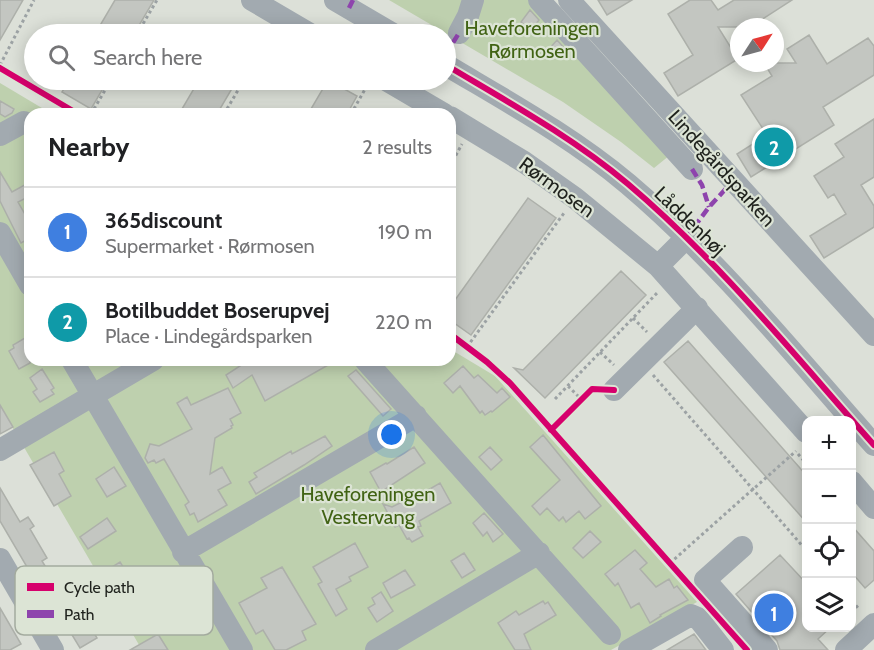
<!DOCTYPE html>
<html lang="en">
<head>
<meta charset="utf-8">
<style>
	body { margin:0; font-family:Cabin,sans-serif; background:#f2f2f2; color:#202124 }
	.controls { position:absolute; right:18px; bottom:18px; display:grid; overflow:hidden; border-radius:12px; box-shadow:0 3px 15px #0003 }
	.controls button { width:54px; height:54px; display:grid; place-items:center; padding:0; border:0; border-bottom:2px solid #e0e0e0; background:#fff; color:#202124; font:30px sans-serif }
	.compass { position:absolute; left:730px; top:18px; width:54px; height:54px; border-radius:50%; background:#fff; box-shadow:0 3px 15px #0003; rotate:54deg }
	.you { position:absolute; left:392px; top:435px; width:21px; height:21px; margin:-15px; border:4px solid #fff; border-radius:50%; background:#1a73e8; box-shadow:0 0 0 9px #1a73e833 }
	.badge { display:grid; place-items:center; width:39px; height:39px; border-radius:50%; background:#7c3aed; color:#fff; font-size:20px; font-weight:700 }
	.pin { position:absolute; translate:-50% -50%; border:3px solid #fff; box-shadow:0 2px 6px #0006 }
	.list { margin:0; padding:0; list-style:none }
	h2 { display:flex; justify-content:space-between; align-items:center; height:78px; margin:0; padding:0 24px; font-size:26px }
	h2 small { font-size:20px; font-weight:400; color:#757577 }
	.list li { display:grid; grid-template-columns:39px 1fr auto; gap:18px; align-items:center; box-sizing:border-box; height:90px; padding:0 24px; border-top:2px solid #e0e0e0 }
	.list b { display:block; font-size:22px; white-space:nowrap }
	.list p { margin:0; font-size:20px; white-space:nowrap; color:#757577 }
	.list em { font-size:20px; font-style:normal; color:#757577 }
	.icon { flex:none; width:33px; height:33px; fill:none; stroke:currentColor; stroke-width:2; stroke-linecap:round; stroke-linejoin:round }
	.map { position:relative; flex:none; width:874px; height:650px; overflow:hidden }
	.search { position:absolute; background:#fff; box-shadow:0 3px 15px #0003; left:24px; top:24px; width:432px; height:66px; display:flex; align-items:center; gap:15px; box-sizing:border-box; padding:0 21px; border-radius:33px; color:#757577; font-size:22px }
	.panel { position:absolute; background:#fff; box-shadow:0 3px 15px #0003; left:24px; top:108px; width:432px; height:258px; border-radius:18px }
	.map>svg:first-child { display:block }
</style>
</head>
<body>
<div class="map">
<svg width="874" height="650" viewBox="0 0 874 650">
	<rect width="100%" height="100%" fill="#dce0d8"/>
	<path fill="#bed0ae" d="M389,0H548L680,147L654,168L621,142L563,102Z
		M0,83L52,114H30V360H450V349L495,376L697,602L611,650H142L0,406Z"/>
	<path fill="#c3c6c1" stroke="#adb0aa" stroke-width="1.5" d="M0,0H23L0,40Z
		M115,0H154L134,34H95Z
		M598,0H632L607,15Z
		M690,0H711L718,10L734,0H792L750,27H718L738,59L678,96L664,73L693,55L668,14Z
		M530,10L539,20L531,30L521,22Z
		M809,35L827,64L868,38L874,46V75L823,107L834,125L751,177L737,154L767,135L741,95L772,76L764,63H796L787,49Z
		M557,40L566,50L559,57L549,49Z
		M69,80H108L91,109L62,92Z
		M199,80H237L217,114H179Z
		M328,80L357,96L347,114H308Z
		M0,101L14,109L12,113L5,117L0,114Z
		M874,119V177L861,185L874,206V227L824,258L810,236L846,214L834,194L828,198L814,176L844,157L835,144Z
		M0,172L12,192L30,182V196L18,202L30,223V238L21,243L0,201Z
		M528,198L556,218L471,335L450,320V307Z
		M621,271L646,295L545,398L514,368L523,370Z
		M30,335V363L19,369L9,351L14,348L13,345Z
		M688,341L807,476V523L664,362Z
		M249,360H337L265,401L252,375L233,388L226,375Z
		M463,366L474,378L478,375L497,393L502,388L510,397L492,412L491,411L485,415L482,411L480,413L460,386L453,393L444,383Z
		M42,369L54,388L51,390L54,394L40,402L33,392L37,389L30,378Z
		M356,370L391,409L383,416L348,376Z
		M228,388L241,413L230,419L233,425L231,426L232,428L215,438L210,474L222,467L231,483L218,490L227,505L198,522L194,513L190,515L185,505L189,502L164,459L156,463L154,460L148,463L145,458L150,444L159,446L192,429L177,403L187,397L191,405Z
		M0,405L13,427L0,434Z
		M543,435L601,506L585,519L579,511L566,522L563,517L559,521L547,508L540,515L532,506L560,480L530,447Z
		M325,436L332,446L304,465L256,494L249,482L257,477L254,473L291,451L292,454Z
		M414,447L425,463L381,492L370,472L386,463L387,464Z
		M490,447L502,460L491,470L479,457Z
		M54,452L64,471L59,474L71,496L54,506L30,465Z
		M114,467L126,486L107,497L96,479Z
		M440,483L451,503L419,521L421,526L418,527L423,536L412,542L409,538L407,539L399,525L395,527L383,504L392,507L410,498L411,500Z
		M0,488L20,522L28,517L34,526L30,529L47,558L42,561L56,584L65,579L73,593L71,594L97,638L80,648L63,620L61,618L58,620L0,521Z
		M484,513L503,534L493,542L487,532L483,536L473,523Z
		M107,518L116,531L88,549L80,537Z
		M852,526L874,551V580L865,588L852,573Z
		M590,531L601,542L583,558L573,548Z
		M355,543L368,567L349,577L351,581L336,589L347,609L336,616L318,584L322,582L313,567Z
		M635,550L647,563L640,569L656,587L669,579L674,588L677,586L688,600L660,615L661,616L650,623L639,603L631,608L618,583L615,586L605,574Z
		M464,553L475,570L462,578L451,561Z
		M780,555L807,584V627H831L818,639L828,650H780L777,641L736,594Z
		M120,562L130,578L113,589L104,572Z
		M282,567L316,624L302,631L306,640L286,650H275L263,630L256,634L239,603L267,588L261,578Z
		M405,570L415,585L391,598L383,583Z
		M381,592L393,611L377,622L368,608L375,604L372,598Z
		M543,601L545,604L548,602L556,615L524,634L531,650H515L498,623L516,611L519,615Z
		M0,608L21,644L10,650H0Z
		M158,634L168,650H130Z
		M694,634L706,650H667Z"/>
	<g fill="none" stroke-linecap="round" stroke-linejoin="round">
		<path stroke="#9ca2a4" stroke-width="3" stroke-dasharray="3 3" stroke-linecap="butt" d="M137,34L157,0
			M0,65L34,0
			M91,114L111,80
			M224,114L244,80
			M351,114L368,84
			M450,166L462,144
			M633,318L647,332
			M467,347L564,213
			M600,352L614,365
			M653,375L806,550
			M568,386L582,400
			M555,399L658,292
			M798,454L804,461
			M670,563L796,451
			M852,601L858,608"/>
		<path stroke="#a2aab0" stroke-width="22" d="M252,0L310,34
			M335,0L393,34
			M539,0L692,169
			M569,0L874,335
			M459,33L468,16L473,0
			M446,65C508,102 572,137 628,184C719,261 795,356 874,445
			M386,80L444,114
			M450,117L524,162L575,198L658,266L686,238
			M0,135L24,122
			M0,233L30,285
			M658,266L806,432
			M72,360L242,650
			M365,360L610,634
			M614,390L697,308
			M0,450L153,360
			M852,482L874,508
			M742,547L705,580L767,650
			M183,552L416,416
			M0,559L53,650
			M376,650L539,553
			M629,650L691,615L698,618L723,650
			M846,650L874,624"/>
		<path stroke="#8e44ad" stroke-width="4.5" stroke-dasharray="9 4.5" stroke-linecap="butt" d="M349,8L353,0
			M446,54L459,33
			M692,169L702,185L709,207
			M686,238L709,207L733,181"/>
		<defs>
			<path id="cycleway" d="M446,65C508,102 572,137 628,184C719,261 795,356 874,445
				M0,68L78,114
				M450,334L487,362L510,383L747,650
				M551,430L592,389L614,390"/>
		</defs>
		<use href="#cycleway" stroke="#dce4d5" stroke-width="10"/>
		<use href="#cycleway" stroke="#d6006c" stroke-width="6"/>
	</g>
	<g text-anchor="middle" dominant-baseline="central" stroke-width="4.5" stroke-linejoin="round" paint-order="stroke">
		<g font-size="20" fill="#416314" stroke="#dce4d5">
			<text x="532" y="28">Haveforeningen<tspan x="532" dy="23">Rørmosen</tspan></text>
			<text x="368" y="494">Haveforeningen<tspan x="368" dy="23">Vestervang</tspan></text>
		</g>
		<g font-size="20" fill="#1f221d" stroke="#dce4d5">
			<text transform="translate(722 168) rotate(48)">Lindegårdsparken</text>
			<text transform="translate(557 187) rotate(36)">Rørmosen</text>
			<text transform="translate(690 221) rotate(44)">Låddenhøj</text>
		</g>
	</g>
	<rect x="15" y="566" width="198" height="69" rx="9" fill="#dce4d5" stroke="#a3aa9e" stroke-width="1.5"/>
	<rect x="27" y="583" width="27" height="8" fill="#d6006c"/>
	<rect x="27" y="610" width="27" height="8" fill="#8e44ad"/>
	<g font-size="16" fill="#1f221d">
		<text x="64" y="593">Cycle path</text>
		<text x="64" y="620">Path</text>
	</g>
</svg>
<div class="controls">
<button>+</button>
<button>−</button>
<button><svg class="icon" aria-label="locate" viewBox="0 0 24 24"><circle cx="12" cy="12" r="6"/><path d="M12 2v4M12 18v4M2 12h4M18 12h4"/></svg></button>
<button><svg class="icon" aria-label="layers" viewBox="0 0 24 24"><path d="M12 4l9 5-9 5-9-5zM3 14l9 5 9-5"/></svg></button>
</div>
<svg class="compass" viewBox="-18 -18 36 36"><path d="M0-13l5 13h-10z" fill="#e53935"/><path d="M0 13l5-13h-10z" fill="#757577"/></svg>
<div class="you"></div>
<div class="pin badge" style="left:774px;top:613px;background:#3f7fe0">1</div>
<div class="pin badge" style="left:774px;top:147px;background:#0f9aa8">2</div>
<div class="search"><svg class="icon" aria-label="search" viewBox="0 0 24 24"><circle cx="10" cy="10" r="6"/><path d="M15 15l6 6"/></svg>Search here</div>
<section class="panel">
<h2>Nearby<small>2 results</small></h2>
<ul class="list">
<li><span class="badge" style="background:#3f7fe0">1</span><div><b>365discount</b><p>Supermarket · Rørmosen</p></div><em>190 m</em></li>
<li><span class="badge" style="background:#0f9aa8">2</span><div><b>Botilbuddet Boserupvej</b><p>Place · Lindegårdsparken</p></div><em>220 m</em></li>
</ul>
</section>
</div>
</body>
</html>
